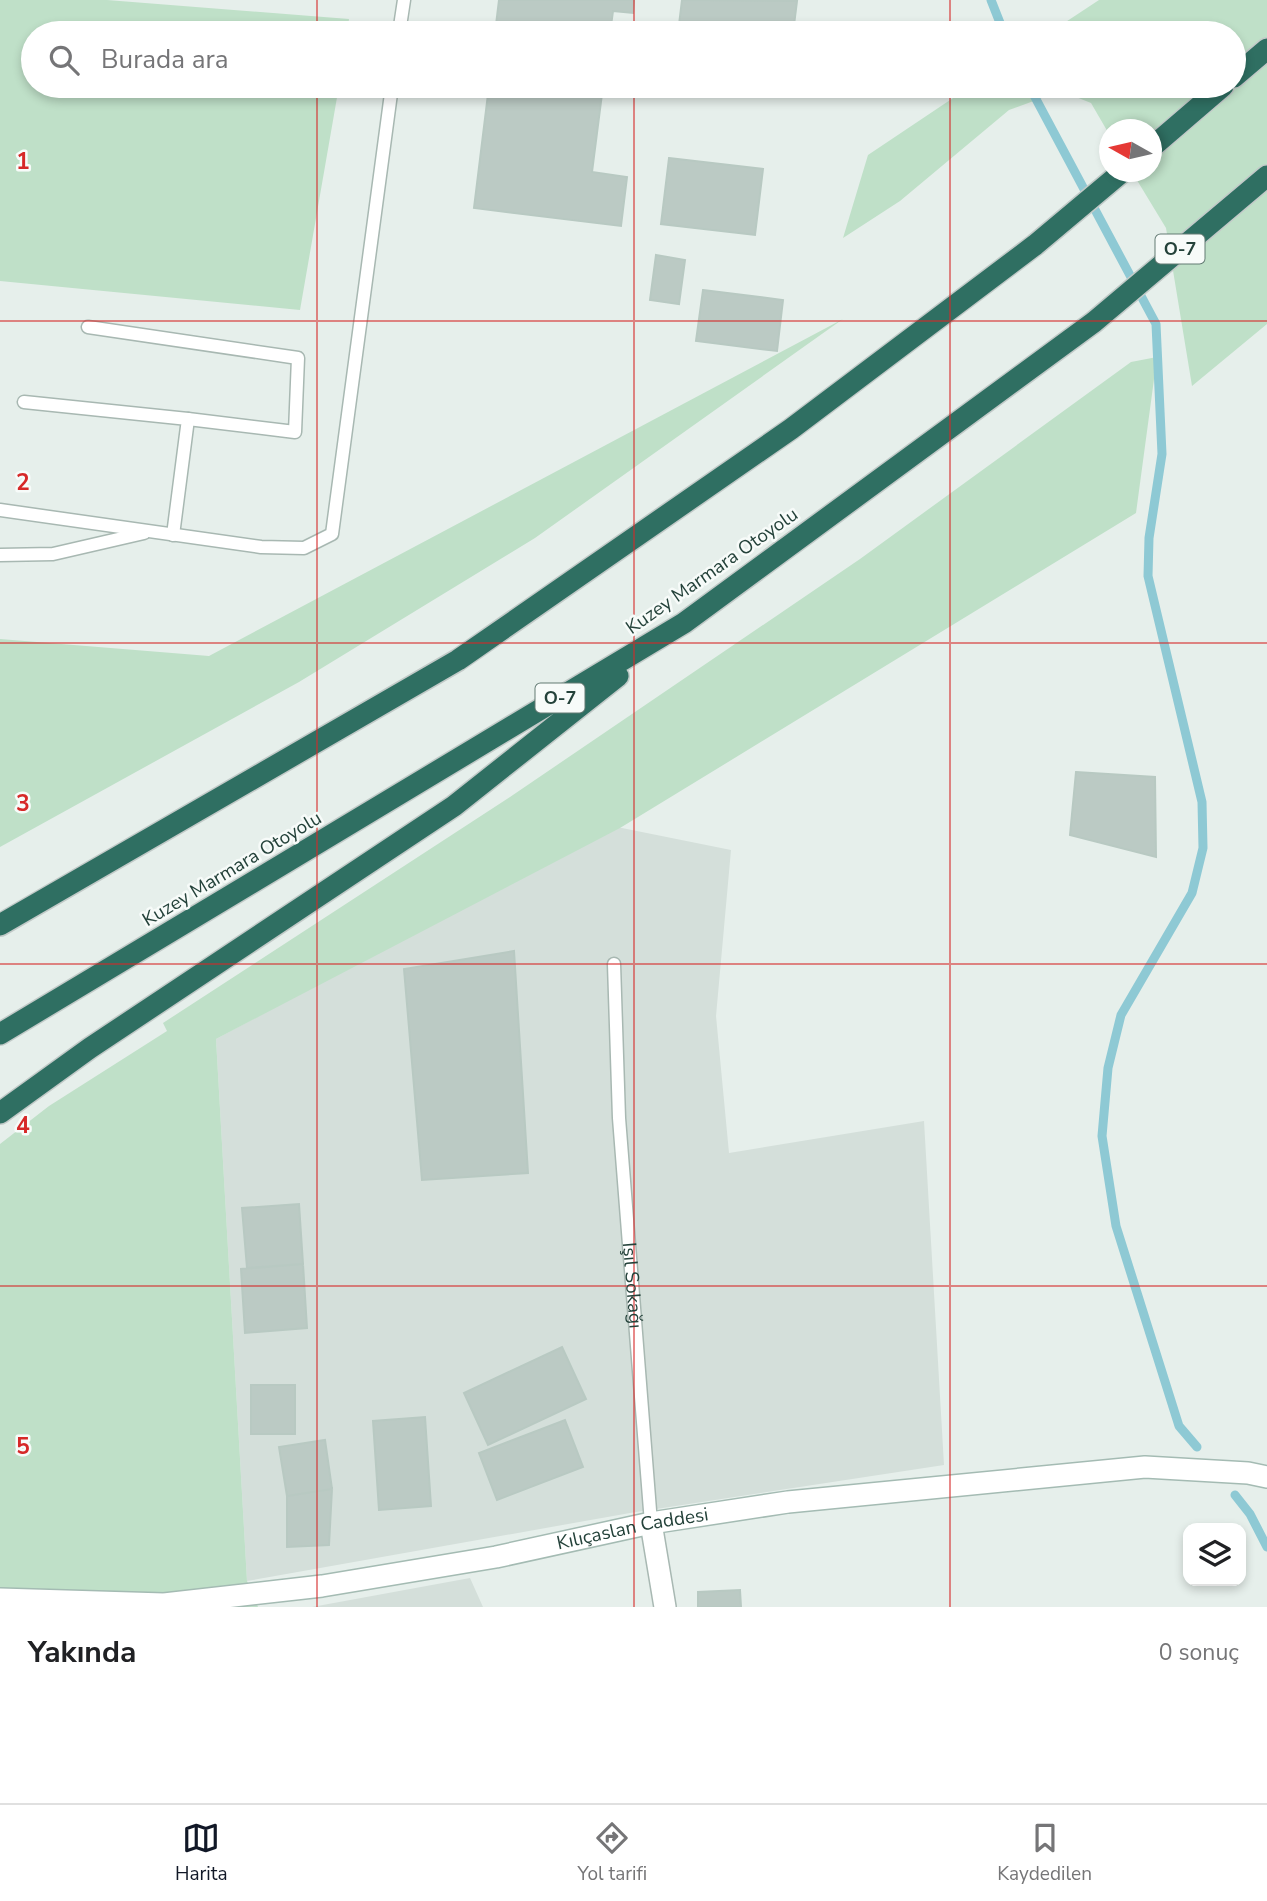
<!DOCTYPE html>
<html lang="tr">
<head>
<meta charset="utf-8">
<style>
	body { margin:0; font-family:"Nunito Sans",sans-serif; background:#f6f6f6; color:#202124 }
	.controls { position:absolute; right:21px; bottom:21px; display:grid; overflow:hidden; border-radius:14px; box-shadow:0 4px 10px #0003 }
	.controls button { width:63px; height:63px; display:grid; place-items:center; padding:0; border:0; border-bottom:2px solid #e0e0e0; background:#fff; color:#202124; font:35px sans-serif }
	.compass { position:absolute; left:1099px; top:119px; width:63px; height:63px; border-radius:50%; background:#fff; box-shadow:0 4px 10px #0003; rotate:278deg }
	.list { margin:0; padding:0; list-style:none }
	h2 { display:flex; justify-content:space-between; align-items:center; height:91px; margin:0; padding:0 28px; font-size:30px }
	h2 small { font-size:23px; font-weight:400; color:#757577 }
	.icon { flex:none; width:38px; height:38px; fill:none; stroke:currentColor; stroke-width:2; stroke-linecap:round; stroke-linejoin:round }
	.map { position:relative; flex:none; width:1267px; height:1607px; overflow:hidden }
	.search { position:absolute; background:#fff; box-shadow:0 4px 10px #0003; left:21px; right:21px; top:21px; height:77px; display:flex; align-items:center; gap:18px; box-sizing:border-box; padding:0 24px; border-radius:38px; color:#757577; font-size:26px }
	.sheet { height:196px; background:#fff }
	nav { display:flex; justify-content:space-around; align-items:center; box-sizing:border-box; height:98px; border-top:2px solid #e0e0e0; background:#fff; font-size:19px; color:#757577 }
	nav a { display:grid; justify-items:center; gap:4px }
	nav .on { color:#111827 }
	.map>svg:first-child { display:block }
</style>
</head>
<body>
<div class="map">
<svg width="1267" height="1607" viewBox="0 0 1267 1607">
	<rect width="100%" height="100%" fill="#e6efeb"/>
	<path fill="#d4dfda" d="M612,826L731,850L716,1016L729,1153L924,1121L944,1465L630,1513L247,1581L216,1039Z
		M470,1578L483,1607H312Z"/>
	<path fill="#bfe0c8" d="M0,0H107L349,19L347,33H33V86H339L300,310L0,281Z
		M1099,0H1267V324L1192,386L1166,228L1132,172H1152V130H1110L1109,134L1091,103L1061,91L1009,110L900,201L843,238L868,155L971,86H1234V33H1049Z
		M843,319L535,538L299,682L0,847V639L209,656Z
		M1157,357L1136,513L620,828L216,1039L247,1581L258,1607H0V1144L49,1106L167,1031L163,1023L510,797L860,559L1131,362Z"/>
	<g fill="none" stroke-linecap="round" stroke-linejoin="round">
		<path stroke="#8ec9d4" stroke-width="9" d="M991,0L1004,33
			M1029,86L1156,324L1162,454L1149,538L1148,576L1202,802L1203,848L1192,893L1121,1015L1108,1068L1102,1136L1116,1226L1179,1426L1197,1447
			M1235,1495L1250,1514L1267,1547"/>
	</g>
	<path fill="#bbcac4" stroke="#b8c9c2" stroke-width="2" d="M499,0H634L633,13L613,11L610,33H495Z
		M682,0L797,1L793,33H678Z
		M886,28L921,33H886Z
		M489,86H603L592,172L627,177L621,226L474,208Z
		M669,158L763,169L755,235L661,224Z
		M656,255L685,260L679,304L650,300Z
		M703,290L783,300L777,351L696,341Z
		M1076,772L1155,777L1156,857L1070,835Z
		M514,951L528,1173L422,1180L404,969Z
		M299,1204L303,1264L247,1268L242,1208Z
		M303,1264L307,1328L245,1333L241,1269Z
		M562,1347L586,1399L488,1445L464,1393Z
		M251,1385H295V1434H251Z
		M425,1417L431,1506L379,1510L373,1421Z
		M565,1420L583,1467L497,1500L479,1453Z
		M325,1440L332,1489L287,1496L279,1447Z
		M332,1489L329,1545L287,1547V1496Z
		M740,1590L741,1607H698V1592Z"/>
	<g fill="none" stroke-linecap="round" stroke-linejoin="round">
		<defs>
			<g id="lane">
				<path d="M399,33L404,0"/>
				<path d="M88,327L298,358L295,432L188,419"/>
				<path d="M24,402L188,419L173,535"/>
				<path d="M0,510L261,547L304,548L332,534L392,86"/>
				<path d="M0,555L53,554L144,533"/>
				<path id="s1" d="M614,964L619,1118L651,1523"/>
			</g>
			<path id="street" d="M651,1523L665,1607"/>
			<g id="secondary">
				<path id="s2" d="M0,1599L164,1604L322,1586L496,1557L651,1523L788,1502L1145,1467L1248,1473L1267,1477"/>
			</g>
			<path id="highway" d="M1234,77L1267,49
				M1152,147L1223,86
				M0,925L458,660L791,429L1035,245L1122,172
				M0,1034L684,623L1094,322L1267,176
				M0,1113L90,1048L454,806L618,676"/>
		</defs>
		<use href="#lane" stroke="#a8b8b2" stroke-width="15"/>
		<use href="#street" stroke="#a8b8b2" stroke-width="24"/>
		<use href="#secondary" stroke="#a4bbb3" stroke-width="24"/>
		<use href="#highway" stroke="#c2cac8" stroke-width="24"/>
		<use href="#lane" stroke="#fff" stroke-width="12"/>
		<use href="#street" stroke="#fff" stroke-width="21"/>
		<use href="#secondary" stroke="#fff" stroke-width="21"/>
		<use href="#highway" stroke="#2f6f62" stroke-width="21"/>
	</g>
	<path fill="none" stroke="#d62828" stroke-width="2" stroke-opacity="0.55" d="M317,0V33M634,0V33M950,0V33M317,86V1607M634,86V1607M950,86V1607M0,321H1267M0,643H1267M0,964H1267M0,1286H1267"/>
	<g text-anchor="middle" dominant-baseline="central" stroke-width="5" stroke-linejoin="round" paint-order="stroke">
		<g fill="#f7fbf9" stroke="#637a73" stroke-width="2">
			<rect x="1155.5" y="234.5" width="49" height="29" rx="5"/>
			<rect x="535.5" y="683.5" width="49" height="29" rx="5"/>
		</g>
		<g font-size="18" font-weight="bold" fill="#24423a">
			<text x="1180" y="249">O-7</text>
			<text x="560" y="698">O-7</text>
		</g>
		<g font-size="19" fill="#24423a" stroke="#f7fbf9">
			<text transform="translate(712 571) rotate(-35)">Kuzey Marmara Otoyolu</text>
			<text transform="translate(232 869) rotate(-31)">Kuzey Marmara Otoyolu</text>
			<text stroke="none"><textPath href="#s1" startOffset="322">Işıl Sokağı</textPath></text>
			<text stroke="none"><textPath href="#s2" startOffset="639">Kılıçaslan Caddesi</textPath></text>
		</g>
	</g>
	<g font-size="23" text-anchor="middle" font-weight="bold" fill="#d62828" stroke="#f7fbf9" stroke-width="5" stroke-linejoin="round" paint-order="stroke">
		<text x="23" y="169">1</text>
		<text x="23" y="490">2</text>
		<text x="23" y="811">3</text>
		<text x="23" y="1133">4</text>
		<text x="23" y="1454">5</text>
	</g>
</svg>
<div class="controls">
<button><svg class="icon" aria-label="layers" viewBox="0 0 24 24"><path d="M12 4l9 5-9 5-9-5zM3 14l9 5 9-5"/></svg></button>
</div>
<svg class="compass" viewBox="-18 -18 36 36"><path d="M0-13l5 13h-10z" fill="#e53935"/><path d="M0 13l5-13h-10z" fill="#757577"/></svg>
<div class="search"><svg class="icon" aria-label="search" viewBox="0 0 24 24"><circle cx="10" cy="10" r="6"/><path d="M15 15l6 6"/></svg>Burada ara</div>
</div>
<section class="sheet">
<h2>Yakında<small>0 sonuç</small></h2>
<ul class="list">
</ul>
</section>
<nav>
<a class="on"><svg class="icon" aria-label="map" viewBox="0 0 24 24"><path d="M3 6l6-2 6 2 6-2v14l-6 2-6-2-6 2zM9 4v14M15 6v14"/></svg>Harita</a>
<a><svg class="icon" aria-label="directions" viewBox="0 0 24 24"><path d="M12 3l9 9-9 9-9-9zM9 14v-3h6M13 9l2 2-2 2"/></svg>Yol tarifi</a>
<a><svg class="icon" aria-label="saved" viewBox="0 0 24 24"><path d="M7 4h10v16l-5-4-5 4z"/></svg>Kaydedilen</a>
</nav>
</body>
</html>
